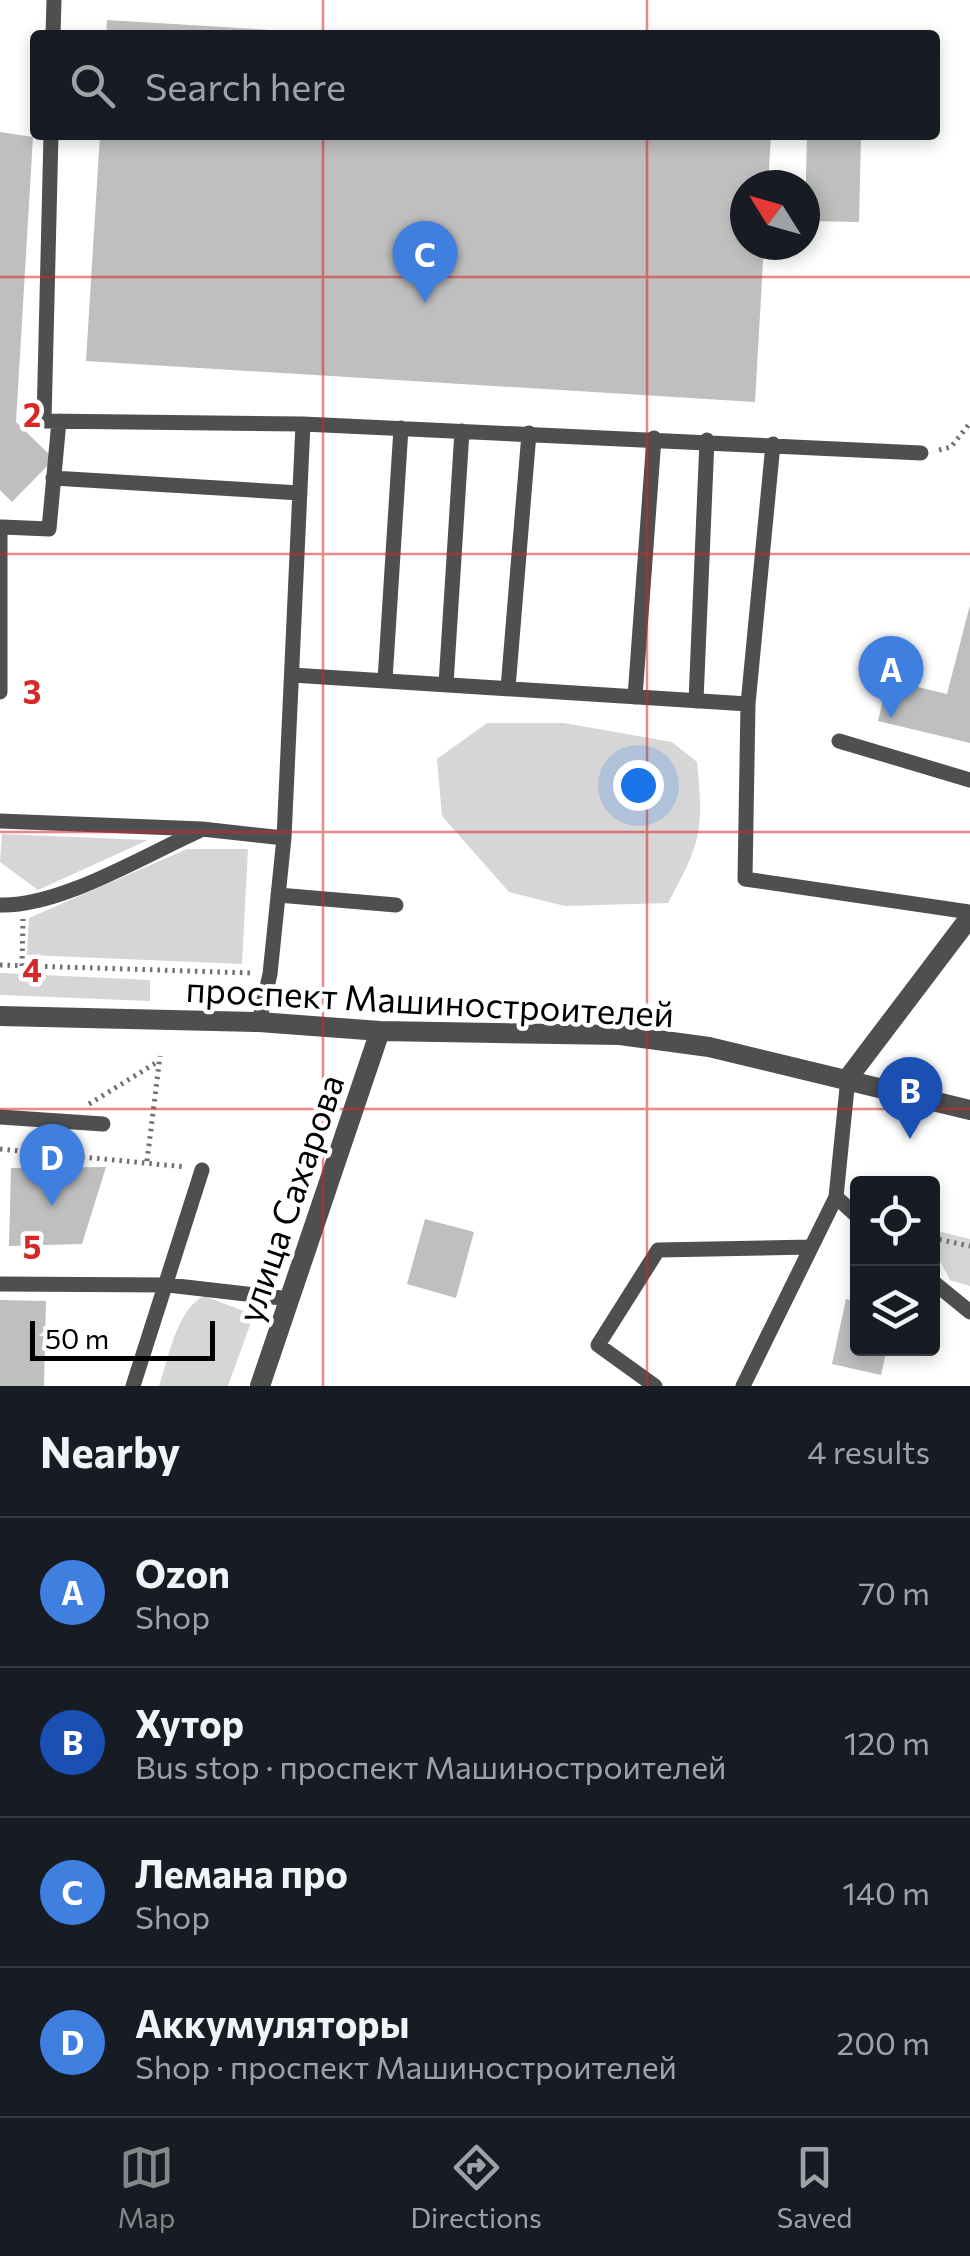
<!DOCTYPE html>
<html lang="en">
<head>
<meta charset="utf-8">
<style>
	body { margin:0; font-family:Commissioner,sans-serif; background:#20242c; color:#f1f3f6 }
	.controls { position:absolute; right:30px; bottom:30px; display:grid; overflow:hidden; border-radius:10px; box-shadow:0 5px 15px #0003 }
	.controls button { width:90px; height:90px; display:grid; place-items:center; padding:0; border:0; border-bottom:2px solid #363941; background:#171b24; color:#f1f3f6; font:50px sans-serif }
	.compass { position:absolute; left:730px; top:170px; width:90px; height:90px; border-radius:50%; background:#171b24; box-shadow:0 5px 15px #0003; rotate:307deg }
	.scale { position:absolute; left:30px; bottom:25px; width:185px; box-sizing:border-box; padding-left:10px; border:5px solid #000; border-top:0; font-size:28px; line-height:35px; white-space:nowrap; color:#000; -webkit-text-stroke:8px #fff; paint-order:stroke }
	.you { position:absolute; left:638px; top:785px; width:35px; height:35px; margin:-25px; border:8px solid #fff; border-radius:50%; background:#1a73e8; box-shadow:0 0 0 15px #1a73e833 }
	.badge { display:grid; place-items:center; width:65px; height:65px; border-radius:50%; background:#858687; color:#fff; font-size:32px; font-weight:700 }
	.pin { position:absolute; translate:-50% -82px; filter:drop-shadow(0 2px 5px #0008) }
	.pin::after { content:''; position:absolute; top:52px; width:35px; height:30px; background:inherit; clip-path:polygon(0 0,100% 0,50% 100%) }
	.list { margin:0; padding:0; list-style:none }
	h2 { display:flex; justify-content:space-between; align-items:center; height:130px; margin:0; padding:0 40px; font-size:42px }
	h2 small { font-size:32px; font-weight:400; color:#9ea1a6 }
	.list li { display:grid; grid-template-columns:65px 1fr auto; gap:30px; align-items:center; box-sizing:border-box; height:150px; padding:0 40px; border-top:2px solid #363941 }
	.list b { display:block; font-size:38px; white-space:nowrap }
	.list p { margin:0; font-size:32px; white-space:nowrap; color:#9ea1a6 }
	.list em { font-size:32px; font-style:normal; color:#9ea1a6 }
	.icon { flex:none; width:55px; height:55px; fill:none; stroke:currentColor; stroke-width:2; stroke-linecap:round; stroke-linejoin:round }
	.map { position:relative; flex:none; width:970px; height:1386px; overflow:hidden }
	.search { position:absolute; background:#171b24; box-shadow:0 5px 15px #0003; left:30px; right:30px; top:30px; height:110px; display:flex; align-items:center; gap:25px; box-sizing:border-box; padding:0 35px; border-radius:10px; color:#9ea1a6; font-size:38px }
	.sheet { height:730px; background:#171b24 }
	nav { display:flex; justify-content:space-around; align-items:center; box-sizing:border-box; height:140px; border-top:2px solid #363941; background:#171b24; font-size:28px; color:#9ea1a6 }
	nav a { display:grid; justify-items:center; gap:5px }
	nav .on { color:#858687 }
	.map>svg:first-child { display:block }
</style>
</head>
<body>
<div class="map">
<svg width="970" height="1386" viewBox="0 0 970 1386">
	<rect width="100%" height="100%" fill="#fff"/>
	<path fill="#d6d6d6" d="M487,723H564L672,742L697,762C704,831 701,842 668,903L565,906L509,892L442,816L437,759Z
		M2,834L148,840L38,890L0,862Z
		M187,849H248L242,964L27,955L29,918Z
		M0,973L150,980V1001L0,995Z
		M933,1230L970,1239V1286L950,1280L933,1248Z
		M204,1296L246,1312L250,1325L228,1386H159C169,1358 176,1310 204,1296Z"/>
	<path fill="#bfbfbf" d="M107,20L304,32V35H106Z
		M0,132L33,137L16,422L54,459L12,502L0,490Z
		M100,135H771L768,185H745V245H764L755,402L86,361Z
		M807,135H861L859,222L805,221Z
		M970,605V743L878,721L888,680L947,694Z
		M106,1167L82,1244L9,1246L11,1168Z
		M425,1219L474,1232L456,1298L407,1284Z
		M846,1299L858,1302V1348H887L881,1375L832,1364Z
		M0,1300L46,1301L44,1386H0Z"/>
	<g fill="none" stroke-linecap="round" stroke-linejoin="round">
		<path stroke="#717171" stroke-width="5" stroke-dasharray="2.5 5" stroke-linecap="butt" d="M939,450L951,447L970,423
			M0,965L252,973
			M22,966L23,919
			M89,1104L159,1061
			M0,1149L186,1167
			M147,1161L160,1056
			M932,1238L970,1246"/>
		<path stroke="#4f4f4f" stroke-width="15" d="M53,35L54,0
			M51,135L44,421L303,424L284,838
			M303,424L921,453
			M53,478L300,493
			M0,527V692
			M2,527L49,529L59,421
			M292,675L748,704L745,879L970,912
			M385,680L401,428
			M446,684L462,431
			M508,688L529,433
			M635,697L654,438
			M696,701L707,440
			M748,704L773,444
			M839,741L970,780
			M0,821L202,829L284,838L270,974L259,1022
			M278,895L396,905
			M0,905C60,907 143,856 199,831
			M0,1117L103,1124
			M836,1197L858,1217
			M932,1281L970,1312
			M0,1284L168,1285L290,1299
			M133,1386L202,1170
			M655,1386L598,1345L658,1250L811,1247
			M743,1386L836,1197L848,1078"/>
		<path stroke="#4f4f4f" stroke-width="20" d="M0,1016L259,1022L380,1031L620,1035L709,1047L970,1110
			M848,1078L970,917
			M260,1386L380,1031"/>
	</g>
	<path fill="none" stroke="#d62828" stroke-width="2.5" stroke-opacity="0.55" d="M323,0V35M647,0V35M323,135V1386M647,135V1386M0,277H970M0,554H970M0,832H970M0,1109H970"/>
	<g text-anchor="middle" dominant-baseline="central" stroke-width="9" stroke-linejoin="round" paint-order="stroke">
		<g font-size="35" fill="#000" stroke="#fff">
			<text transform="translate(430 1000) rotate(3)">проспект Машиностроителей</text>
			<text transform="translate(289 1198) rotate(-71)">улица Сахарова</text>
		</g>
	</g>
	<g font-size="32" text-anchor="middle" font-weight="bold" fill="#d62828" stroke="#fff" stroke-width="9" stroke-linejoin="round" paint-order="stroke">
		<text x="32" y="427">2</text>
		<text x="32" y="704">3</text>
		<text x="32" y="982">4</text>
		<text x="32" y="1259">5</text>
	</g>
</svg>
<div class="controls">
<button><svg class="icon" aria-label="locate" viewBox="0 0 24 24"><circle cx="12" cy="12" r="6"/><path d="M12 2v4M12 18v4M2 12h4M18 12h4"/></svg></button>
<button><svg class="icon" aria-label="layers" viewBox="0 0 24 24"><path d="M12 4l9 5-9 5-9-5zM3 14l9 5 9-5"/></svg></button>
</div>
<svg class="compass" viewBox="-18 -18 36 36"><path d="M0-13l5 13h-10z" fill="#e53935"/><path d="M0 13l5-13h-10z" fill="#9ea1a6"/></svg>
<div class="scale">50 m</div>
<div class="you"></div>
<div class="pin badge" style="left:891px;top:718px;background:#3f7fe0">A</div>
<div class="pin badge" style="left:910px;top:1139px;background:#1a4fb4">B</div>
<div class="pin badge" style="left:425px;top:303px;background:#3f7fe0">C</div>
<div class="pin badge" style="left:52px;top:1206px;background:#3f7fe0">D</div>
<div class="search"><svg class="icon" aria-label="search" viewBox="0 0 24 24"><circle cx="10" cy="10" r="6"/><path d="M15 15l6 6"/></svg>Search here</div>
</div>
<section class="sheet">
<h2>Nearby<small>4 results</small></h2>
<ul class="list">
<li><span class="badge" style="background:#3f7fe0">A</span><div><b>Ozon</b><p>Shop</p></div><em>70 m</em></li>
<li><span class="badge" style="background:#1a4fb4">B</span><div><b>Хутор</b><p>Bus stop · проспект Машиностроителей</p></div><em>120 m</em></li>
<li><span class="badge" style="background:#3f7fe0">C</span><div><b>Лемана про</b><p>Shop</p></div><em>140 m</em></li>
<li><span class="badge" style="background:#3f7fe0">D</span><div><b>Аккумуляторы</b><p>Shop · проспект Машиностроителей</p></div><em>200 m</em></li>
</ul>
</section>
<nav>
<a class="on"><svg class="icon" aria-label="map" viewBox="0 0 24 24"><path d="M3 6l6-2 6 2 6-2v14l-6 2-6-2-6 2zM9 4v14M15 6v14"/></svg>Map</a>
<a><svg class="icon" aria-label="directions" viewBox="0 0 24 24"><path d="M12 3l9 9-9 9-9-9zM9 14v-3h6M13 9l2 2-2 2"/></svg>Directions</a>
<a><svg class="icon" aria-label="saved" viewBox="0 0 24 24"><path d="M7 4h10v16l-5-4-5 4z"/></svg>Saved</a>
</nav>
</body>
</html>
